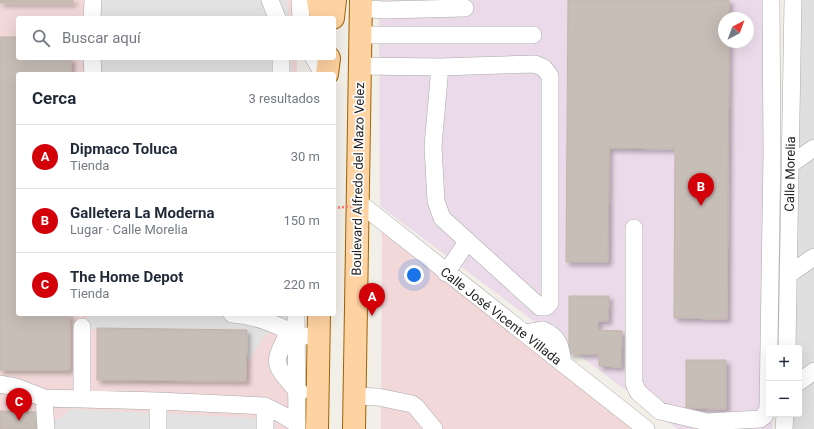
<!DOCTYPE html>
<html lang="es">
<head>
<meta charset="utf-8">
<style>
	body { margin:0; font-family:Roboto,sans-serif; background:#f6f6f7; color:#1f2937 }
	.controls { position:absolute; right:12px; bottom:12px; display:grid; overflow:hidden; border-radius:4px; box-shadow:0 4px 16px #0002 }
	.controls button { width:36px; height:36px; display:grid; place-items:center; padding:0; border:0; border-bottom:1px solid #e0e1e3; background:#fff; color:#1f2937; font:20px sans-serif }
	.compass { position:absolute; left:718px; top:12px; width:36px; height:36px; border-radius:50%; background:#fff; box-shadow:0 4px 16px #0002; rotate:41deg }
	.you { position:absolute; left:414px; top:275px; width:14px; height:14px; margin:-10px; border:3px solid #fff; border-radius:50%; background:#1a73e8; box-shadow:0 0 0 6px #1a73e833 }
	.badge { display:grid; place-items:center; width:26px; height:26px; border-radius:50%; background:#d30009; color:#fff; font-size:13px; font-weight:700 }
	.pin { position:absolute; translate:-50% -33px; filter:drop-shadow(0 1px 2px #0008) }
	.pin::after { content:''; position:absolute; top:21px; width:14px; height:12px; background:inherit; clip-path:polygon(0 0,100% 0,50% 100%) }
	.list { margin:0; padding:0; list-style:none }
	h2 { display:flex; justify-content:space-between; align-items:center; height:52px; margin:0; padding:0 16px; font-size:17px }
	h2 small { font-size:13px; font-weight:400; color:#747a83 }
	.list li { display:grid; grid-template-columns:26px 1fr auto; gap:12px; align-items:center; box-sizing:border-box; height:64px; padding:0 16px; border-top:1px solid #e0e1e3 }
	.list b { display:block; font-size:15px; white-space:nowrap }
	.list p { margin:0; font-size:13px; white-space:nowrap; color:#747a83 }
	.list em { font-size:13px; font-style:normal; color:#747a83 }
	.icon { flex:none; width:22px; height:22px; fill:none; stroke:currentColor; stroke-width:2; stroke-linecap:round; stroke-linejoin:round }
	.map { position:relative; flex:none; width:814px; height:429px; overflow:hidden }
	.search { position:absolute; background:#fff; box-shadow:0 4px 16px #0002; left:16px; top:16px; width:320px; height:44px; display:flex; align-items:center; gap:10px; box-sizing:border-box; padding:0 14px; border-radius:4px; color:#747a83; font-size:15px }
	.panel { position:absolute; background:#fff; box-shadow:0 4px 16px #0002; left:16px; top:72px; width:320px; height:244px; border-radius:4px }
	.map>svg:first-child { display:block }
</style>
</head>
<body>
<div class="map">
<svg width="814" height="429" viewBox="0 0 814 429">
	<defs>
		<filter id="shadow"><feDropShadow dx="3.5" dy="3.5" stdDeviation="2" flood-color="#0004"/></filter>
	</defs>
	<rect width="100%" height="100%" fill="#f2eee8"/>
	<path fill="#e0dfdf" d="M795,0H814V429H778V414H799V348H781Z"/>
	<path fill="#f2d8d8" d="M0,0H297V18H18V58H297V74H18V314H297L296,429H0Z
		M382,212L649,429H381Z"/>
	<path fill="#ebdae9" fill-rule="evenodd" d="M379,0H775L772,429H678L380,206ZM724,18H748V42H724Z"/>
	<path fill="#e2e2e2" d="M89,0H287L289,18H89Z
		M89,58H291L292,74H89Z
		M87,314H288L289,327L266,334L247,362V330L87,329Z
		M71,409L276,419L275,429H41V419H59Z"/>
	<path fill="#c7beb7" stroke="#c4b4aa" filter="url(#shadow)" d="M0,0H73V3H0Z
		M568,0H729V18H724V42H729L727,319L674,318L675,149L609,148L608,262H566Z
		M0,37H18V58H71V74H18V314H70V370H0Z
		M569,296H609L608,321H598V330L622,331L621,367L599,366V354H569Z
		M97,328L247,330L246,381L97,380Z
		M686,360H726V409L686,408Z
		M0,411L38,412L37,429H0Z"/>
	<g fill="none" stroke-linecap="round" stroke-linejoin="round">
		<defs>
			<path id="minor" d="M270,0L277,18
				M300,0L301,18
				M361,8L383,10L465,8
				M92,18L93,0
				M360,35H533
				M92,58L93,74
				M314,58L323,74
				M360,66L440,67L535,64L544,68L550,76V303L546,307H540L442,218L436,201L433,146L440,67
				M281,74V58
				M791,164L814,148
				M357,201L646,429
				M634,228V383L638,392L660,411L707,422L760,419L764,416L768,409L772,153L771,0
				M446,273L467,242
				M788,275L814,257
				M232,314C246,315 258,318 271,323C284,328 293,334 306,336
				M296,314L297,429
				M289,332C272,365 273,363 297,391L300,392
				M525,333L543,330C560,337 561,348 563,364
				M787,348L793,0
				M799,382L814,371
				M0,384L16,387L44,398
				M354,396L378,397L412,404L416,407L434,429
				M82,399V327
				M46,429L44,398L158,401L265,406L283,415L297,424
				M158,429V401
				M265,429V406
				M784,429L785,414"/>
			<path id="major" d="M318,0L321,18
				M333,18L335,0
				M327,74L329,58
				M317,429L319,314
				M354,429L361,0"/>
		</defs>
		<use href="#minor" stroke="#a9a9a9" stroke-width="18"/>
		<use href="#major" stroke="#9f6400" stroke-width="24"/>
		<use href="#minor" stroke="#fff" stroke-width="17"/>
		<use href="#major" stroke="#fed2a1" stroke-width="22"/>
		<path stroke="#fd776e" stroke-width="2.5" stroke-dasharray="2 2" stroke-linecap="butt" d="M334,208L363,205"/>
	</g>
	<g text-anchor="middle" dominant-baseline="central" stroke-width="3.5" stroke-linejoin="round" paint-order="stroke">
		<g font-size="13" fill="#222" stroke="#fff">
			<text transform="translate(790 174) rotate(-89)">Calle Morelia</text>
			<text transform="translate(358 179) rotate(-89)">Boulevard Alfredo del Mazo Velez</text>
			<text transform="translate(501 316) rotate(38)">Calle José Vicente Villada</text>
		</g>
	</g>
</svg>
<div class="controls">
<button>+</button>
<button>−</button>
</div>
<svg class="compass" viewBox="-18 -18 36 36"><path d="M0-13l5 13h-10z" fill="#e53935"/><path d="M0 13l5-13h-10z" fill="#747a83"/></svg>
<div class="you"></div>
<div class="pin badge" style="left:372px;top:316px">A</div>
<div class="pin badge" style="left:701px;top:206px">B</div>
<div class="pin badge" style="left:19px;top:421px">C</div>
<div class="search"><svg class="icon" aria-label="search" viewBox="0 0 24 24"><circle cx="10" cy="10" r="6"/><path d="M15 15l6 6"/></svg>Buscar aquí</div>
<section class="panel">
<h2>Cerca<small>3 resultados</small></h2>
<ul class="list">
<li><span class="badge">A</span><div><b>Dipmaco Toluca</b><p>Tienda</p></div><em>30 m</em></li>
<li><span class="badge">B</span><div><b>Galletera La Moderna</b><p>Lugar · Calle Morelia</p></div><em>150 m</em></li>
<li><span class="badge">C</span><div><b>The Home Depot</b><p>Tienda</p></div><em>220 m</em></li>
</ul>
</section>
</div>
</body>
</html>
